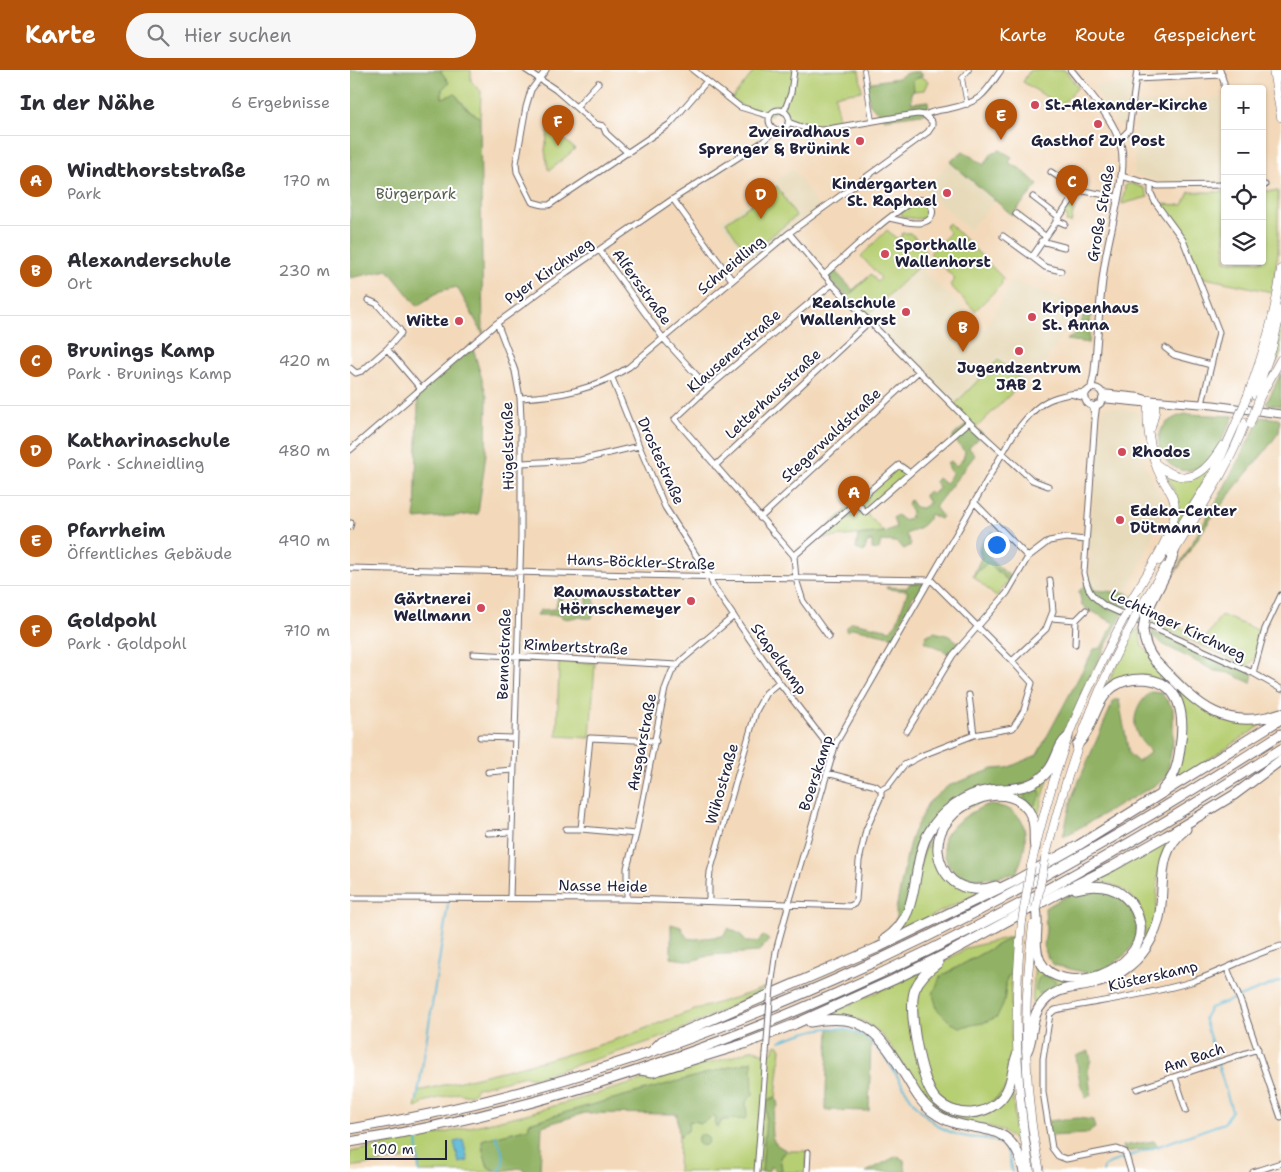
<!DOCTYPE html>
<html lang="de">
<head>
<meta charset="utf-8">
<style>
	body { margin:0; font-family:"Shantell Sans",sans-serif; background:#f7f7f7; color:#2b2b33 }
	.controls { position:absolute; right:15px; top:15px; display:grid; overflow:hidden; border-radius:5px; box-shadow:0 1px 4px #0004 }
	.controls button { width:45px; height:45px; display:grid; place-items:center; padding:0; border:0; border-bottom:1px solid #e1e1e2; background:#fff; color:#2b2b33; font:25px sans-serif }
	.scale { position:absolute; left:15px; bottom:12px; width:82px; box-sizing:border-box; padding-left:5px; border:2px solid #22223b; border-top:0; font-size:14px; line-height:18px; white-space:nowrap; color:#22223b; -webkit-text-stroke:4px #fff; paint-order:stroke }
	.you { position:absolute; left:646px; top:474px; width:18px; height:18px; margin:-12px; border:4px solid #fff; border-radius:50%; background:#1a73e8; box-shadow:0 0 0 8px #1a73e833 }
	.badge { display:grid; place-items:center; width:32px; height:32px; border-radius:50%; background:#b45309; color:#fff; font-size:16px; font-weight:700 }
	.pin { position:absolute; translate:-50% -41px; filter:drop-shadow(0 1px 2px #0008) }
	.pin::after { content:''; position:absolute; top:26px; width:18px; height:15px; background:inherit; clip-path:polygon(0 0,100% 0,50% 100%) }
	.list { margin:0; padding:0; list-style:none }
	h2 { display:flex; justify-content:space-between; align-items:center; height:65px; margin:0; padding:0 20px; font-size:21px }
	h2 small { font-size:16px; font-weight:400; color:#7c7c81 }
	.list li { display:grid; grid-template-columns:32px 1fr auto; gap:15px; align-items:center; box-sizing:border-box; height:90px; padding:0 20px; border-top:1px solid #e1e1e2 }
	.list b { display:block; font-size:19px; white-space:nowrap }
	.list p { margin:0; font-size:16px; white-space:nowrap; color:#7c7c81 }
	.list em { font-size:16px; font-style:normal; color:#7c7c81 }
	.icon { flex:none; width:28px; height:28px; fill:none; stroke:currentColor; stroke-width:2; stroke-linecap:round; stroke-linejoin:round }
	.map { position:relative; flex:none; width:931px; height:1102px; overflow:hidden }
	header { display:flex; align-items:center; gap:30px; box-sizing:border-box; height:70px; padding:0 25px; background:#b45309; color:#fff }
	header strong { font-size:24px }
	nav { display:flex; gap:28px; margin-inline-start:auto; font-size:18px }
	.search { width:350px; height:45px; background:#f7f7f7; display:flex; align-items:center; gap:12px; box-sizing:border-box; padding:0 18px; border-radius:28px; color:#7c7c81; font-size:19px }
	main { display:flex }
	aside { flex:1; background:#fff }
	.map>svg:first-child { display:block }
</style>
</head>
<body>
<header>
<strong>Karte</strong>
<div class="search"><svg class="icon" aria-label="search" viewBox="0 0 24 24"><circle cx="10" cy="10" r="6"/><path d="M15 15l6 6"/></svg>Hier suchen</div>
<nav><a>Karte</a><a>Route</a><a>Gespeichert</a></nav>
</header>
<main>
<aside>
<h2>In der Nähe<small>6 Ergebnisse</small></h2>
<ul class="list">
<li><span class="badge">A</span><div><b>Windthorststraße</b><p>Park</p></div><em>170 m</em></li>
<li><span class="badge">B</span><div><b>Alexanderschule</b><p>Ort</p></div><em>230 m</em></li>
<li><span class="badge">C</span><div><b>Brunings Kamp</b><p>Park · Brunings Kamp</p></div><em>420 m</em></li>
<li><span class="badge">D</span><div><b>Katharinaschule</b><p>Park · Schneidling</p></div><em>480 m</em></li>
<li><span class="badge">E</span><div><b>Pfarrheim</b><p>Öffentliches Gebäude</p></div><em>490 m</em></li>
<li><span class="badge">F</span><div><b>Goldpohl</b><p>Park · Goldpohl</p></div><em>710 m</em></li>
</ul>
</aside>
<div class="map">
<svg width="931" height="1102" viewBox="0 0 931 1102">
	<rect width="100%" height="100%" fill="#fff"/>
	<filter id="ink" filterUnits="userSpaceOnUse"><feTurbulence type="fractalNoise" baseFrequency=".02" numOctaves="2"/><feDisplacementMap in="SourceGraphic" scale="10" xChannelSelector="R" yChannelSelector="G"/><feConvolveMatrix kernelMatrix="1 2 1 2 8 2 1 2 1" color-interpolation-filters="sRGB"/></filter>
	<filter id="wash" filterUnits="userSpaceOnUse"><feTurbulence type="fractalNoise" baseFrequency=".0096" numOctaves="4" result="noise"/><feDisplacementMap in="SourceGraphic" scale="20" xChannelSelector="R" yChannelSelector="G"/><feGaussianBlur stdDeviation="1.12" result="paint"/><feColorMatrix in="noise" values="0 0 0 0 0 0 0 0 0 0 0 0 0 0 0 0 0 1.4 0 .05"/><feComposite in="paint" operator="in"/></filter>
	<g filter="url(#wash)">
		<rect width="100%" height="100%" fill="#f3d9ba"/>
		<path fill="#e7daba" d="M782,12L775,55L773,57L769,56L742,16Z
			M871,28L874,112L807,111L784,105L785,57L788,33Z
			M600,92L645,131L619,160L574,119Z
			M443,98L469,138L398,189L370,151Z
			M569,197L635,259L662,211L730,234L703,281L681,310L673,312L626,358L516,247Z
			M760,336L785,341L790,346L791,378L793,391L810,425V438L808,454L784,509L776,523L744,520L740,511V468L751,353L753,342L756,338Z"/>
		<path fill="#b7cf73" stroke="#6c7857" d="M90,0H121V11L131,21L130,48L116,37L105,24L92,29V18L99,13Z
			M405,0H509L512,21L485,25L489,51H493L494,56L472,60L438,52L437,46L432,41H425L420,46L399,40L381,30Z
			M680,0H715L728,17L711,36L673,12Z
			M572,7L578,11L574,20L564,21L562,10Z
			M199,56L225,79L200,100L198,99L195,80Z
			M780,113L794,118L798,127L772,134L775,116Z
			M427,116L446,146L398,185L376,152Z
			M912,121H928V183L922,222L850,207L836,169L810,134L833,135L839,122H875V191H912Z
			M727,126L721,153L716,152L717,146L713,145Z
			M570,132L577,136C583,153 562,149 552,146L551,142L564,134Z
			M599,153L654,209L651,212L652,214L625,241L600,215L605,209L580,183L600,163L595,157Z
			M537,160L546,168H551L552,163H560L566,168L565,171L576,182L568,191L571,194L516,247L497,227L521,204L527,212L531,208L511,186Z
			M931,253V284L911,317Z
			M648,290L673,312L626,358L603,336Z
			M549,395L560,403L515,442L534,462L465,469Z
			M858,401L847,424L818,469C830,442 832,430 815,404C830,412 845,409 858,401Z
			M638,492L658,511L646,527L623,506Z
			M803,545L860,572L855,569L871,545L910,561C908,573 909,591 896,596L800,552Z
			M789,559L792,576L869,647L921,649L823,713C829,689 846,641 825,622C817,615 803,610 794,605L754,620L786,560Z
			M209,592L245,593L240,668L207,666Z
			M699,706L687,748L652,722Z
			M593,750C581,772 587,781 593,803L630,822L548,863C560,825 568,782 593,750Z
			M825,765L812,785L808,808L806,843L803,855L790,880C804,845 784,816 747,811Z
			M663,866L590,907L654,932L657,907L661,904V999L657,1016L640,1036L627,1039L606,1038L595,1032L587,1023L580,1011L571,976L565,937L566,923L573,909L587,896L617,878Z
			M685,892H687L729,912C708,918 698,920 685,938L682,937Z
			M573,900L560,938L584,1030L621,1046L662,1017L667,1075C662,1069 658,1063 650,1060C628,1051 601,1054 582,1036C545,1000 543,941 476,946Z
			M415,917L410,922C380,936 351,952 320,964C276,981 230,993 185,1008L175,1006L127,1018C123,1026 117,1027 109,1023L73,1032L70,1036L65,1038L68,1021C128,1007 187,993 246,976C278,966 308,953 339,942C364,933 390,928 415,917Z
			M428,974L431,979L426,1027L420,1029L417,1031L412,1102H328L329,1066H331L339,1051L350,1052L364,1046L366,1049L365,1055L368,1057L372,1050L395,1048L396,1032L402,991L234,1037L179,1053V1058L135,1069L132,1070L133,1081L138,1097L148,1102H69L68,1087L0,1097V1082L68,1069L176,1044L294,1010L382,987L400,980H405L416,984L424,981L425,975Z
			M437,1081H457L456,1102H429L432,1100L430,1087Z"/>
		<path fill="#91b265" stroke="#5a6a50" d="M0,0H90L99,13L92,19V28L105,24L116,38L130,48L133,264L107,217L90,221L67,236L38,200L0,208Z
			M563,2H569L573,5L563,10L564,21L561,22L562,33L578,31L579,43L534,49L519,33L516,13L548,8L557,3Z
			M650,80L662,87L659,93L671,99L688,115L662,145L600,92L613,81L634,95L642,83Z
			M482,198L503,220L517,207L518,208L497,227L474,205Z
			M736,240H741L739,273L716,270L726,264Z
			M122,274L137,327L136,384L128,444L65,449L68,334L65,324Z
			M931,303V336L916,334Z
			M836,344L884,346C876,361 870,378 858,390C823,427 779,356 836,344Z
			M911,347L930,349L929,362L916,380L887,415L860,450L821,509L869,427Z
			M619,352L633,364L619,378L625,385L585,437L592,446L590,449L580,444C577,456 566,459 556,464L561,475L554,479L546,472L531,471L529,480L522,479V470L517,473L514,482L506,479L508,465L534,462L546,457L543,448L547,445L553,450L560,448L562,441L557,435L560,430L565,437L572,438L579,433L574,425L579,421L582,424L590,418L585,412L588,408L595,414L602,404L597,393L601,391L606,396L613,389L615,382L602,367Z
			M506,431L515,442L492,451L474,468L465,469Z
			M643,461L646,464C629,488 642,490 661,507L658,511L638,492L623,506L631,488C626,473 633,471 643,461Z
			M740,511L744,520L776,523L782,526L742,602L715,662L696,698L682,710L582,753L557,838L540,863L526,872L546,849V839L559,775L563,763L578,733L598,716L643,699L657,698L687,685L744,579L751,578L764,553L732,536L729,521Z
			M560,513H574L569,523L563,526L544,567L503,558L496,561V558L502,552L540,560L546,554L558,521L537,519L536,517L557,518Z
			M241,522C246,530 246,539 242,548C237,549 233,548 229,547C221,547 216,552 209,545H187L190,540L206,539L208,526L211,528L213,535L218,539L224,538L226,526L229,527L234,540L237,539V526Z
			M801,561L903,603L901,613L879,603L865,601L814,575L804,567Z
			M584,562L600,566L609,573L600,584L574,571L577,565Z
			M801,622L811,623L823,638V670L817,705L809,713L713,767L722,727L764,630H769L779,684L788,692L801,682C797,677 791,672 788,666C780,650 788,632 801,622Z
			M688,719L690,720L691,725L685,735L683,736L675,729L674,724Z
			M636,735C682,735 681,771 666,803C631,811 590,818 594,767C604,752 621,742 636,735Z
			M742,819L759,822L772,828L783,842L787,856L786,870L777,883L762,895L741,904L704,895L698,888L694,877L696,859L695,838L717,826Z
			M321,854L331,857L337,868L345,869L373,866L378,858L390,864L396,872H407L413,866L419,870L408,882L361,885L342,891L321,888Z
			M663,866L661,904L657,907L654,932L647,947L633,953L610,957L601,953L587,939L583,924L590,907Z
			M692,905H696L706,912L700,920L689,924L686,921C686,915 687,908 692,905Z
			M479,959C494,958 509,961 521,971L519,1041L475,1040Z
			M739,981L741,990L738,999L741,1025L736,1028L730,1013L726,986Z
			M402,991L403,1025L396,1032L397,1046L395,1049L372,1050L368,1057L365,1055L366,1049L364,1046L350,1054V1052L339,1051L338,1061L329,1066L327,1044L235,1043L192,1056L190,1102H175L174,1100L169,1098L148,1102L138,1097L133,1081L132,1070L135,1069L179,1058V1053L234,1037Z
			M426,1027L428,1036C422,1042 419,1063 424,1071C426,1075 432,1078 436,1080L430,1087L432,1100L427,1102L421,1096L418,1102H412L417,1031L420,1029Z
			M728,1048L743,1050L745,1058L736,1064L699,1066L697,1051Z
			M347.5 1070a5.5 5.5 0 1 1 11 0a5.5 5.5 0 1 1-11 0Z
			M804,1071L809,1077L775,1082L773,1076Z
			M547,1086L554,1090L556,1102H516Z"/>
		<path fill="#56b6d4" stroke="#3c6c88" d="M113,1070L118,1091L109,1093L104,1072Z"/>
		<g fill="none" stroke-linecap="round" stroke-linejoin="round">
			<path stroke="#56b6d4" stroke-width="2" d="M430,971C453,963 480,952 504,962C535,974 544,1005 562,1030C568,1038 575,1045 583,1052C592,1060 606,1065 618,1067C632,1069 650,1067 658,1083C660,1089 660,1096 662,1102
				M67,1030L98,834
				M67,1066L69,1102
				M146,1066C151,1079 159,1090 148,1102
				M753,1102L754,1097L760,1093L874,1053L882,1041L854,948L860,938L931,911"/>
		</g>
	</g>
	<g filter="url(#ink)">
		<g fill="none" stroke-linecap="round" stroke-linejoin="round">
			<defs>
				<path id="pedestrian" d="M514,0L522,51
					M617,35L612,8L619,0"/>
				<path id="minor" d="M176,0L206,20L245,54L253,56L256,63L278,83
					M196,0L181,20L176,37L166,93L167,102L182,132L193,135H199L320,54L357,11
					M343,0L390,37L420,46
					M870,0L874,13L875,56
					M786,9L872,5
					M226,37L248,13
					M419 50a10 10 0 1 1 20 0a10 10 0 1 1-20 0Z
					M434,42L441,23L444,0
					M575,45C582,41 591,40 598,39C631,32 633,26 651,0
					M438,52L457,59L472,60L553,46L568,44L575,45
					M768,68L773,66L779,60L787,0
					M701,102L728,120L767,127
					M771,106L808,116L875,115
					M801,115V123L805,132L833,170L869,262L852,334
					M912,115H915
					M683,127L709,147
					M323,129L382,210
					M666,144L695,166
					M706,150L715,154
					M439,163L482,214L619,352L682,410L698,416
					M653,166L682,187
					M691,171L714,177
					M250,181L313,268L358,318
					M711,201L695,197L682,187L728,120
					M474,205C502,180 529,153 560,133C581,119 593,151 570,153C560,154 549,150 539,148
					M18,230L27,234L50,260L51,263L37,279L71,319
					M147,253L159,284L165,301L170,328L171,349V466L160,828
					M815,278L824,285L861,295
					M0,298L6,303L12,301L37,279
					M262,308L289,376L315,437L360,507L363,516L429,612L483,682
					M721,324L736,328
					M170,328C212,326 243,320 279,297L439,163L578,62L582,56V52L575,45
					M747,334L745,349L734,503C738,521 740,525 755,536L903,603L931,619
					M742,335L745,348
					M0,380L147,253L217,202L323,129L414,71L425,59
					M172,393L230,390L289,376
					M365,396L520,251
					M506,431L515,442L560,403
					M624,432L678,487
					M410,448L569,301
					M0,457L1,453
					M444,486L549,395L560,403L619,352
					M0,498L330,506L581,510L662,591L682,613L674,640L663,658L624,665L573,685L554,695L538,716L531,720
					M701,548L726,550L736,540
					M479,567L453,531L446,509L444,486L325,349L358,318L482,214
					M725,574L726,550
					M123,584L328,595
					M662,591L696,559L703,541L700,510
					M903,603L915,559L931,525
					M619,625L624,665
					M557,661L603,585L657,523L678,487L699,471L716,468L736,470
					M130,667L164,668
					M138,702L163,700
					M216,759H231L286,764
					M231,759L240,668L306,671
					M138,763L162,762
					M0,828L277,829L500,836L504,834L506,830L509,791L516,760L531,726V720L526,716L477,703
					M277,829V798L286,764L315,619L322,601L333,589L384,546
					M359,831V813L360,802L406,641L416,623L429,612
					M877,898L892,935L931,1048
					M421,917L426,881L439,833L486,673L663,365C687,334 696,325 737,322
					M825,1007L836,1040
					M787,1019L908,979
					M407,1102L416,984
					M457,1102L458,1082
					M781,1102L775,1082L767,1079L716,1089L708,1086L702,1078L693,1022V989L700,944L705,940C749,931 798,925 841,912C872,902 900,885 931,876
					M903,1102L931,1093"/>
				<path id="tertiary" d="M721,0C739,23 763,47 771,76C778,104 759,162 755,192C749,229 748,268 744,305L741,319
					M735 327a9 9 0 1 1 18 0a9 9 0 1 1-18 0Z
					M752,323L790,327L800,330
					M752,329L792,333L800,330"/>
				<path id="secondary" d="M800,330L863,335L931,344"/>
				<path id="trunk" d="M923,0L931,47
					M929,0L931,8
					M898,325C913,284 926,243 931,199
					M905,326L922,279L931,240
					M910,327L931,289
					M801,358L805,342V331
					M806,394C837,418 854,406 872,376
					M821,487C848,442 877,402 895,353
					M809,491L864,403L887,351
					M778,542V535C791,513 825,463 825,439C825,425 816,417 810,405C802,390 793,345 800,330
					M787,543L815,497
					M695,789C715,707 741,628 782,554
					M681,796C691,753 703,709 718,667C733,627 753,588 773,550
					M672,851C663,935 665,1018 680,1102
					M683,855C673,936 673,1022 690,1102"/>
				<path id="motorway" d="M795,547C803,525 818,505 824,482
					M793,560C794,572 797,581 805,591C844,630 870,664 931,643
					M727,675C744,659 743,633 763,617C771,611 782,609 792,609C832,610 835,647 830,678C828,694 825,707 813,719
					M646,816C632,821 615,821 603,811C594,803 589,792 588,781C584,733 666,702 682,748C686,757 683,768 685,778
					M686,838C690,857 682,874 690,891C710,930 796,902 790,854C788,844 784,835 776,828C763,815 743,814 726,819
					M535,869C573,845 559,797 579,762C592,740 614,724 640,720C657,718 673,720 688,710C708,697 705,677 718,667
					M588,893C578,900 570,907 565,919C557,939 571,1010 584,1027C603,1050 641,1048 656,1022C663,1010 662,997 667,985
					M460,952C517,941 531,966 558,1010C565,1022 572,1034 583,1042C619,1070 661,1041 674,1102
					M303,980L312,971L527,878L663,812L729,775L931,649
					M677,981C684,967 680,951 689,938C704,916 721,919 743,914C764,909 784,896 796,878C803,867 808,856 810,843C815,811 806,782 836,759
					M290,1000L303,1002L394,974L445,954L543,910L602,881L709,823L763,796L816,766L884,725L931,690
					M0,1059C337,1003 647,848 931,664
					M0,1072C336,1017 648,863 931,679"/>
			</defs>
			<use href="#pedestrian" stroke="#6b6267" stroke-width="5.5"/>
			<use href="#minor" stroke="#6b6267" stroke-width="7"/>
			<use href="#tertiary" stroke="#6b6267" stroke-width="8"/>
			<use href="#secondary" stroke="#6b6267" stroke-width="9"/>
			<use href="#trunk" stroke="#6b6267" stroke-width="9"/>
			<use href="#motorway" stroke="#6b6267" stroke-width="11"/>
			<use href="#pedestrian" stroke="#fff" stroke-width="4"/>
			<use href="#minor" stroke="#fff" stroke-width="5"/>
			<use href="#tertiary" stroke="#fff" stroke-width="6"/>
			<use href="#secondary" stroke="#fff" stroke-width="7"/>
			<use href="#trunk" stroke="#fff" stroke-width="8"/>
			<use href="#motorway" stroke="#fff" stroke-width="9"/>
			<defs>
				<path id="minor-bridge" d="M416,984L421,917"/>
				<path id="trunk-bridge" d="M887,351L898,325
					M900,354L910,327
					M773,550L778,542
					M782,554L787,543
					M686,838L695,789
					M672,851L681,796"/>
				<path id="motorway-bridge" d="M793,560L795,547"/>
			</defs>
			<use href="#minor-bridge" stroke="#6b6267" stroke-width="7" stroke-linecap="butt"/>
			<use href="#trunk-bridge" stroke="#6b6267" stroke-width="9" stroke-linecap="butt"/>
			<use href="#motorway-bridge" stroke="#6b6267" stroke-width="11" stroke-linecap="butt"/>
			<use href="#minor-bridge" stroke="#fff" stroke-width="5"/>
			<use href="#trunk-bridge" stroke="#fff" stroke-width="8"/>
			<use href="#motorway-bridge" stroke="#fff" stroke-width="9"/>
		</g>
	</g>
	<g fill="#d1495b" stroke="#fff" stroke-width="2">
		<circle cx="685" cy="35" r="5"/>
		<circle cx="748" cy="54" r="5"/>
		<circle cx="510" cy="71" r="5"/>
		<circle cx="597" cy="123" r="5"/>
		<circle cx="535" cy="184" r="5"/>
		<circle cx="556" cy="242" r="5"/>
		<circle cx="682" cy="247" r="5"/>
		<circle cx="109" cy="251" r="5"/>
		<circle cx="669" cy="281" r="5"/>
		<circle cx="772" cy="382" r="5"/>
		<circle cx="770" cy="450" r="5"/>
		<circle cx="341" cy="531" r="5"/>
		<circle cx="131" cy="538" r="5"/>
	</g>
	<g text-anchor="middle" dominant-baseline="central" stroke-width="4" stroke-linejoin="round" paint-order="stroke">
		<g font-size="15" font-weight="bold" fill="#22223b" stroke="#fff" text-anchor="end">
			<text x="695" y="35" text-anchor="start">St.-Alexander-Kirche</text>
			<text x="500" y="62">Zweiradhaus<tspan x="500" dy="17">Sprenger &amp; Brünink</tspan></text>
			<text x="748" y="71" text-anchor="middle">Gasthof Zur Post</text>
			<text x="587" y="114">Kindergarten<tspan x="587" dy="17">St. Raphael</tspan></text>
			<text x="545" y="175" text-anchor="start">Sporthalle<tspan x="545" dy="17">Wallenhorst</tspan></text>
			<text x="546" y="233">Realschule<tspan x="546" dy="17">Wallenhorst</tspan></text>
			<text x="692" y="238" text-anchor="start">Krippenhaus<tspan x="692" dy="17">St. Anna</tspan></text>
			<text x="99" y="251">Witte</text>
			<text x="669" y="298" text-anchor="middle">Jugendzentrum<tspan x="669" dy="17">JAB 2</tspan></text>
			<text x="782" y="382" text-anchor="start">Rhodos</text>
			<text x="780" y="441" text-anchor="start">Edeka-Center<tspan x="780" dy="17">Dütmann</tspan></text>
			<text x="331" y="522">Raumausstatter<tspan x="331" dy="17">Hörnschemeyer</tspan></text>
			<text x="121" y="529">Gärtnerei<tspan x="121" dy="17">Wellmann</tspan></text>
		</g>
		<g font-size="15" fill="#565f4f" stroke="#fff">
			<text x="66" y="124">Bürgerpark</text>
		</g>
		<g font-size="15" fill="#22223b" stroke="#fff">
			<text transform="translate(751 143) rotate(-80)">Große Straße</text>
			<text transform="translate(381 195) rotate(-40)">Schneidling</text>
			<text transform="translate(199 201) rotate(-35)">Pyer Kirchweg</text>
			<text transform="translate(292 217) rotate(54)">Alfersstraße</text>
			<text transform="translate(384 281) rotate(-41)">Klausenerstraße</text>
			<text transform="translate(423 324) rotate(-43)">Letterhausstraße</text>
			<text transform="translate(481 365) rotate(-43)">Stegerwaldstraße</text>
			<text transform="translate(158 376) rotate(-91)">Hügelstraße</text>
			<text transform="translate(311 391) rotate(66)">Drostestraße</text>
			<text transform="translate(291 492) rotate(2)">Hans-Böckler-Straße</text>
			<text transform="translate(828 555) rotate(25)">Lechtinger Kirchweg</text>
			<text transform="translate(226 577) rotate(3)">Rimbertstraße</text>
			<text transform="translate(154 584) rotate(-88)">Bennostraße</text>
			<text transform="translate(429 589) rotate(54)">Stapelkamp</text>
			<text transform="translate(292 672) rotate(-79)">Ansgarstraße</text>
			<text transform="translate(466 703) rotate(-72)">Boerskamp</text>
			<text transform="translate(372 714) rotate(-74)">Wihostraße</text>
			<text transform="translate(253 816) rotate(1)">Nasse Heide</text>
			<text transform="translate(803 906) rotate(-13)">Küsterskamp</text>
			<text transform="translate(844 988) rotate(-19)">Am Bach</text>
		</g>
	</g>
</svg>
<div class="controls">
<button>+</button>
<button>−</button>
<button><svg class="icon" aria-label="locate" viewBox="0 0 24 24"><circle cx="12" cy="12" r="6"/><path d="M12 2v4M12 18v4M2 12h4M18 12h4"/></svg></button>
<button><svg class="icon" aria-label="layers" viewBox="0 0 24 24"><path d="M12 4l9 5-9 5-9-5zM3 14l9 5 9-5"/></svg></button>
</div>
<div class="scale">100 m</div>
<div class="you"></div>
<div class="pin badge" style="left:504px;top:447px">A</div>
<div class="pin badge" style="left:613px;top:282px">B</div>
<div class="pin badge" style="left:722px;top:136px">C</div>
<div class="pin badge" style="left:411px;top:149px">D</div>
<div class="pin badge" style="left:651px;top:70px">E</div>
<div class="pin badge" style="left:208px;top:76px">F</div>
</div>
</main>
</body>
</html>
